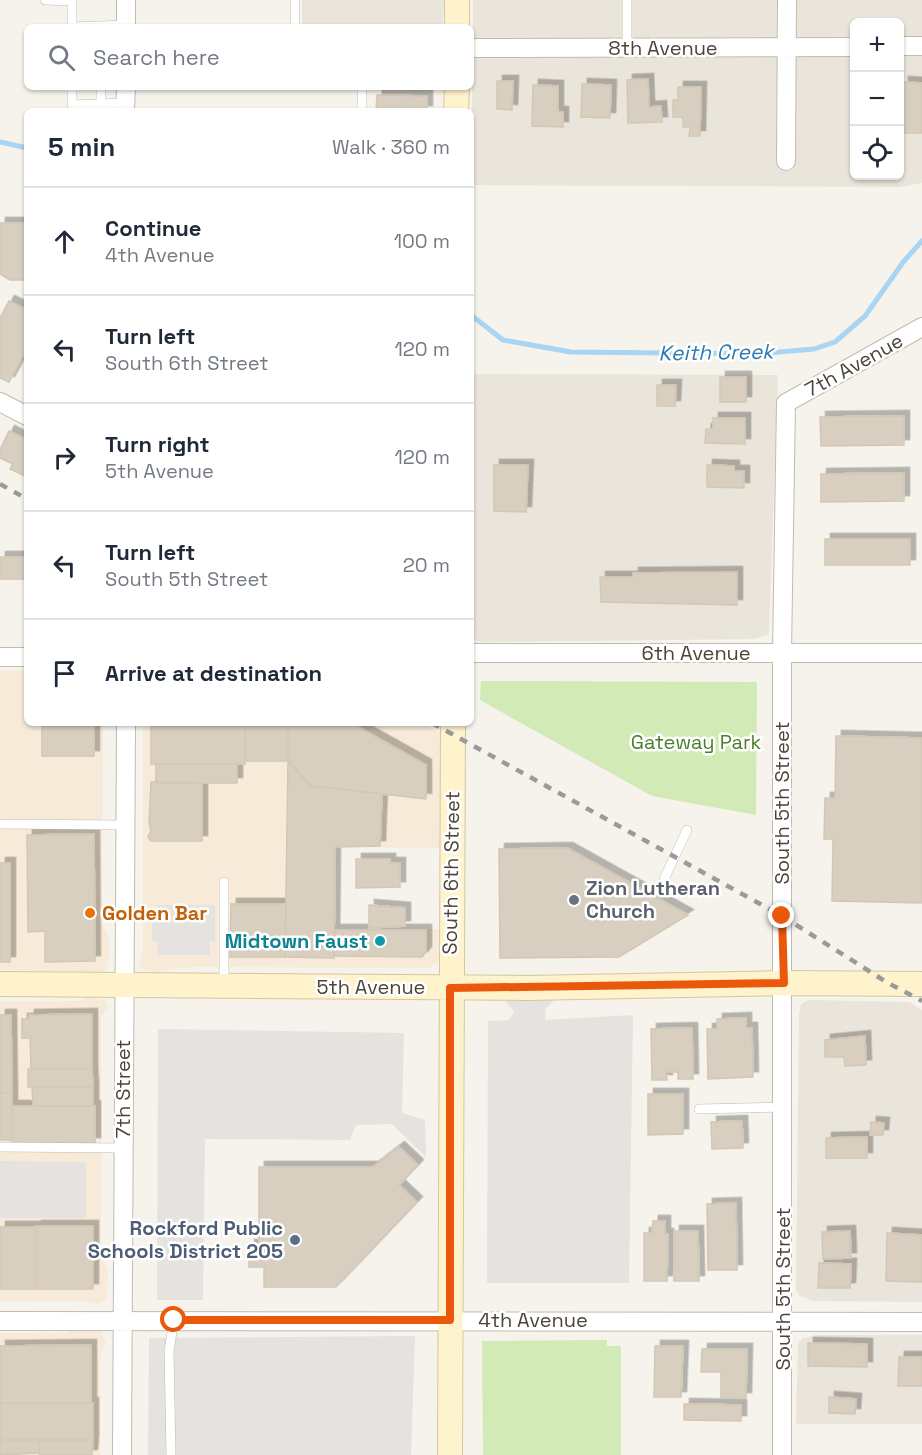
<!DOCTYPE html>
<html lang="en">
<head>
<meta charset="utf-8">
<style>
	body { margin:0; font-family:"Space Grotesk",sans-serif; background:#f2f2f3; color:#1f2937 }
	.controls { position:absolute; right:18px; top:18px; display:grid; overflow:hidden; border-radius:9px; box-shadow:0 2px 4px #0004 }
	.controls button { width:54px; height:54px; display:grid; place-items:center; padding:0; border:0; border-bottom:2px solid #e0e1e3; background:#fff; color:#1f2937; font:30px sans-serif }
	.stop { position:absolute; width:18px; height:18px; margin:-14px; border:4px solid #ea580c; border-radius:50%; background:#fff }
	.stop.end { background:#ea580c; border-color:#fff; box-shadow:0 2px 6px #0008 }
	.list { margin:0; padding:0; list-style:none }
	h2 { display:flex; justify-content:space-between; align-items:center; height:78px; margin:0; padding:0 24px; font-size:26px }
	h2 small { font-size:20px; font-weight:400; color:#747a83 }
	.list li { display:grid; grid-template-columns:39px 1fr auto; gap:18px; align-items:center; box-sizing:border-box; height:108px; padding:0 24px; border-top:2px solid #e0e1e3 }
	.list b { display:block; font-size:22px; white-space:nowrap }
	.list p { margin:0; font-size:20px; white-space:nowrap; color:#747a83 }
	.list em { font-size:20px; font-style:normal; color:#747a83 }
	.icon { flex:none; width:33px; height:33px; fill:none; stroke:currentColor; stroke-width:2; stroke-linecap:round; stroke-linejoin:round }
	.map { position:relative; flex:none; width:922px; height:1455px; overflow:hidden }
	.search { position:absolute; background:#fff; box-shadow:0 2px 4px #0004; left:24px; top:24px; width:450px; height:66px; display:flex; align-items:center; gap:15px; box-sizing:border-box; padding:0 21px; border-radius:9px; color:#747a83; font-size:22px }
	.panel { position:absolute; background:#fff; box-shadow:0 2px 4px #0004; left:24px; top:108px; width:450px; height:618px; border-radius:9px }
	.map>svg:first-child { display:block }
</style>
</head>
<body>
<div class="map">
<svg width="922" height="1455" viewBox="0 0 922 1455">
	<defs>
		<filter id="shadow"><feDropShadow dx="5.5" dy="-5.5" stdDeviation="0" flood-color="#0004"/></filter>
	</defs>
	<rect width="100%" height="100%" fill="#f6f3ec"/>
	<path fill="#eae5da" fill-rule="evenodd" d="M302,0H444L443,22L442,27H302Z
		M473,0H922V183L900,187L471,185ZM854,22H900V176H854Z
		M474,374L778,375L769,634L755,639L480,642L474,639L471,633V607Z
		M809,1000L909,1002L922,1010V1302L813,1301L800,1296L796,1290L799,1014L801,1004Z
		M815,1335H922V1424H796L798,1344L801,1339Z"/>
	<path fill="#f7ead8" d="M27,670V723H103L102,922L109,939V953L107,969L101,972L0,970V671Z
		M143,723H421L442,734L440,848L335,847V929H441L439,961L429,968L201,967L175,968L155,973L142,969L139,963L143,948Z
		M89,997L105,1000L109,1008L101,1016V1255L108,1269L107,1300L96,1304L84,1301H0V1001H79Z
		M100,1329L106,1342L100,1356V1455H0V1333H65L72,1330Z"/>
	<path fill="#d2eab5" d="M481,681L757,682L756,815L652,796L480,700Z
		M607,1340V1346H621V1455H483L482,1341Z"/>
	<path fill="#e5e3e0" d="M157,905H215V942L210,941V955H157L158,943L152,940V920L157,917Z
		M504,999L554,1000L546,1008L545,1020L633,1015L629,1283H487L488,1021L509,1020L514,1012Z
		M158,1029L404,1033L402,1113L425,1120L426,1157L392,1124L356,1125L350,1140L205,1139L203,1300H157Z
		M0,1161L86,1162V1218H0Z
		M415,1336L411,1455H148L149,1338Z"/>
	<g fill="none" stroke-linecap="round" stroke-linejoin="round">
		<path stroke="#a9d4f2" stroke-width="5" d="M0,142L27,148
			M471,315L503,340L571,352L757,354L814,349L835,342L865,316L904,261L922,241"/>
	</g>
	<path fill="#d8cfc1" stroke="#d3c7b4" stroke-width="1.5" filter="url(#shadow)" d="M648,79L649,107L661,106L662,122L628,123L627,80Z
		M497,81H513L512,110L497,109Z
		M903,82L922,83V133H902Z
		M582,84L611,85L610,118L581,117Z
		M533,85L558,86V112H563V127L532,126Z
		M678,87H701L700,136H689L690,127H683V117H673V100H678Z
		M377,95L427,96V111H376Z
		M0,223H27V280H10L0,274Z
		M9,301L27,310V348L9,382L0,378V318Z
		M720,377H746V402H720Z
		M657,385H676L675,406H657Z
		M904,416V445L821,446L820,417Z
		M713,418H745V444L705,443L706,429H713Z
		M9,431L27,440V477L10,469L13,464L0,458V450Z
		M494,465H528L526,512L494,511Z
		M707,465L734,466V471H744V488L707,487Z
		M904,473V501L821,502V474Z
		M825,539H910V565H825Z
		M0,557H27V579H0Z
		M737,572V605L601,602L600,577H633V573Z
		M42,723H94V756H42Z
		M151,723H245V764H151Z
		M245,723H288V761H245Z
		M288,723H351L426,765V799L311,786L288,761Z
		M836,736L922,738V903L832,901L833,839H824L825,798H835Z
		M288,761L311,786L382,794L380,846L335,847L334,958L285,957Z
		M156,764H237V783H156Z
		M151,782L202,783V841H151L148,837L151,830L149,823Z
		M94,834L95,961L45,962V931L28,932L27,835Z
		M567,848L688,915L619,957L500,958L499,849Z
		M356,859H390V863H400V887L356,888Z
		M0,863H10V962H0Z
		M231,904H286L285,957H230Z
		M369,905L405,908V926L369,928Z
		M335,930H426V952L422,957L334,956Z
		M92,1014V1069H31L30,1038H22V1019H29V1015Z
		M0,1015H11L12,1093H0Z
		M746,1018V1028H752L753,1077L708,1079L707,1029H717V1019Z
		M692,1028L693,1079H678V1072H666L667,1080H652L651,1029Z
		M865,1036L866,1065L845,1066L844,1057H825V1040Z
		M28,1069H92L93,1087H28Z
		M32,1087H93V1106H33Z
		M0,1093H12V1140H0Z
		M648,1094H683V1134L648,1135Z
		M12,1106H95V1143H12Z
		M742,1121L743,1148L712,1149L711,1122Z
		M871,1122L884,1123L883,1135H870Z
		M867,1137V1158H826V1138Z
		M399,1147L418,1165L399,1185L417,1202L336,1287H264V1267H249V1245H259V1167H373Z
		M736,1203L737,1270H708L707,1204Z
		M653,1221H665V1234H668L667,1281H644V1233H652Z
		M36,1226H93V1289H36Z
		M0,1227H36V1289H0Z
		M674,1231H698L699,1281H674Z
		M850,1231L851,1258L823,1259L822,1232Z
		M887,1233L922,1235V1282L886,1281Z
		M819,1263L851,1264L850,1288H818Z
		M808,1343L867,1344V1367L808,1366Z
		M91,1345V1403H0V1346Z
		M655,1346H683L681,1397H654Z
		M702,1349H747L746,1398H721V1372H701Z
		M899,1357H922V1386H898Z
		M829,1397L856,1399L855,1414L829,1413Z
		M0,1403H93V1440H0Z
		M684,1404L741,1405V1421L684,1420Z
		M0,1440H39V1453L0,1455Z
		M39,1440H93L92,1455H39Z"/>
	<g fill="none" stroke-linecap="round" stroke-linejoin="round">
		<defs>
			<path id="lane" d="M45,0L72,1V27L126,25
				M295,27V0
				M627,48V0
				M72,87V105L125,103
				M101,87V104
				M362,111V87
				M0,824L124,825
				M664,879L687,830
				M224,985V882
				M699,1109L784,1107
				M0,1147L123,1148
				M171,1455L169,1351L174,1320"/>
			<path id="street" d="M126,27V0
				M900,46H922
				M471,48L854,47
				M125,111L126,87
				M786,161L787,0
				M0,402L27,416
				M471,653H922
				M0,657H27
				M0,1321L922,1322
				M122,1455L126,723
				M782,1455V653L786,403L922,327"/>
			<path id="secondary" d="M457,0V27
				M456,111L457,87
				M0,984L527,988L784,983L922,984
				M450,1455L453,723"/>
		</defs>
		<use href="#lane" stroke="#c2bbae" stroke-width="10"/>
		<use href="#street" stroke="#c2bbae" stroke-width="20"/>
		<use href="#secondary" stroke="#d6c79b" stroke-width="26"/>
		<use href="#lane" stroke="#fff" stroke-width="9"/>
		<use href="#street" stroke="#fff" stroke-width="18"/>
		<use href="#secondary" stroke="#fff3cd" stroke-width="24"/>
		<path stroke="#9a9a9a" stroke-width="4.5" stroke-dasharray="8 8" stroke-linecap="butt" d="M0,484L27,499
			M432,723L782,916L888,983L922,1001"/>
	</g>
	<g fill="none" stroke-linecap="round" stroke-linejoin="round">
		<path stroke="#ea580c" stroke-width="8" d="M174,1320H450V988L784,983L782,916"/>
	</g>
	<circle fill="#6b7280" stroke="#fff" stroke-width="2" cx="574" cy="900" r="6"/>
	<circle fill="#e8710a" stroke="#fff" stroke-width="2" cx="90" cy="913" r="6"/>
	<circle fill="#0f9aa8" stroke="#fff" stroke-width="2" cx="380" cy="941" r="6"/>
	<circle fill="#5c6f8a" stroke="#fff" stroke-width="2" cx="295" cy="1240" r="6"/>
	<g text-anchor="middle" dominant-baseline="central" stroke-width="5" stroke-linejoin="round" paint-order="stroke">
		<g font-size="20" fill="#4b4439" stroke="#fff">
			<text x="663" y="48">8th Avenue</text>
			<text transform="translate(854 365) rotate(-29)">7th Avenue</text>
			<text x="696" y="653">6th Avenue</text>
			<text transform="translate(782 803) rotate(-90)">South 5th Street</text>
			<text transform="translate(451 873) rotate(-89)">South 6th Street</text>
			<text x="371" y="987">5th Avenue</text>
			<text transform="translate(123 1089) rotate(-90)">7th Street</text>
			<text transform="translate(783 1289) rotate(-90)">South 5th Street</text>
			<text x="533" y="1320">4th Avenue</text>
		</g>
		<g font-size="20" fill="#4a7f2a" stroke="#fff">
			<text x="696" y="742">Gateway Park</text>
		</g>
		<g font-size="20" font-weight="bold" fill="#5b616d" stroke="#fff" text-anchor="start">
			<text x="586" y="888">Zion Lutheran<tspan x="586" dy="23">Church</tspan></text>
		</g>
		<g font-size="20" font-weight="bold" fill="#c56008" stroke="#fff" text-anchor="start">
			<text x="102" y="913">Golden Bar</text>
		</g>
		<g font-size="20" font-weight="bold" fill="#0d838f" stroke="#fff" text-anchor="end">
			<text x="368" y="941">Midtown Faust</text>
		</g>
		<g font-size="20" font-weight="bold" fill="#4e5e75" stroke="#fff" text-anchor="end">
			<text x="283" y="1228">Rockford Public<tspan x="283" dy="23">Schools District 205</tspan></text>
		</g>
		<g font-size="21" font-style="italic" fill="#2e7ab2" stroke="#fff">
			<text transform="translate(716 352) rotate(-1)">Keith Creek</text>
		</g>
	</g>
</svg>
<div class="controls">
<button>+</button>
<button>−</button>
<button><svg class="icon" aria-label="locate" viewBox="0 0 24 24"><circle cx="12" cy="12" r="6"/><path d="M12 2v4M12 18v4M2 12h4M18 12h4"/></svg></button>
</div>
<div class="stop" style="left:174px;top:1320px"></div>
<div class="stop end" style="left:782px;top:916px"></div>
<div class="search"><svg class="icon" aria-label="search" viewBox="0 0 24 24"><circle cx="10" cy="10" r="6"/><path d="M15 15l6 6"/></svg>Search here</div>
<section class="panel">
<h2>5 min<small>Walk · 360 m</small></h2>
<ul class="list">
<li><svg class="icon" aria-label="ahead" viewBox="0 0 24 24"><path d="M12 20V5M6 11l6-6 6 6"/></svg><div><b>Continue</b><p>4th Avenue</p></div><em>100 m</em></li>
<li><svg class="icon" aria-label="left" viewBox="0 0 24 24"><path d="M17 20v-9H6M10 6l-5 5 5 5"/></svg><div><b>Turn left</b><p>South 6th Street</p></div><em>120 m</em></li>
<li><svg class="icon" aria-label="right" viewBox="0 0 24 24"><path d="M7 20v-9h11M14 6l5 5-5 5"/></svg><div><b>Turn right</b><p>5th Avenue</p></div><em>120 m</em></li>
<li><svg class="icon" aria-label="left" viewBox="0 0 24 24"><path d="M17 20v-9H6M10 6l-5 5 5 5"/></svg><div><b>Turn left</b><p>South 5th Street</p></div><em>20 m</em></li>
<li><svg class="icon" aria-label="arrive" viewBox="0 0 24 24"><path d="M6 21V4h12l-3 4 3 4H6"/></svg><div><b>Arrive at destination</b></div></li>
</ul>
</section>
</div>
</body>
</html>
